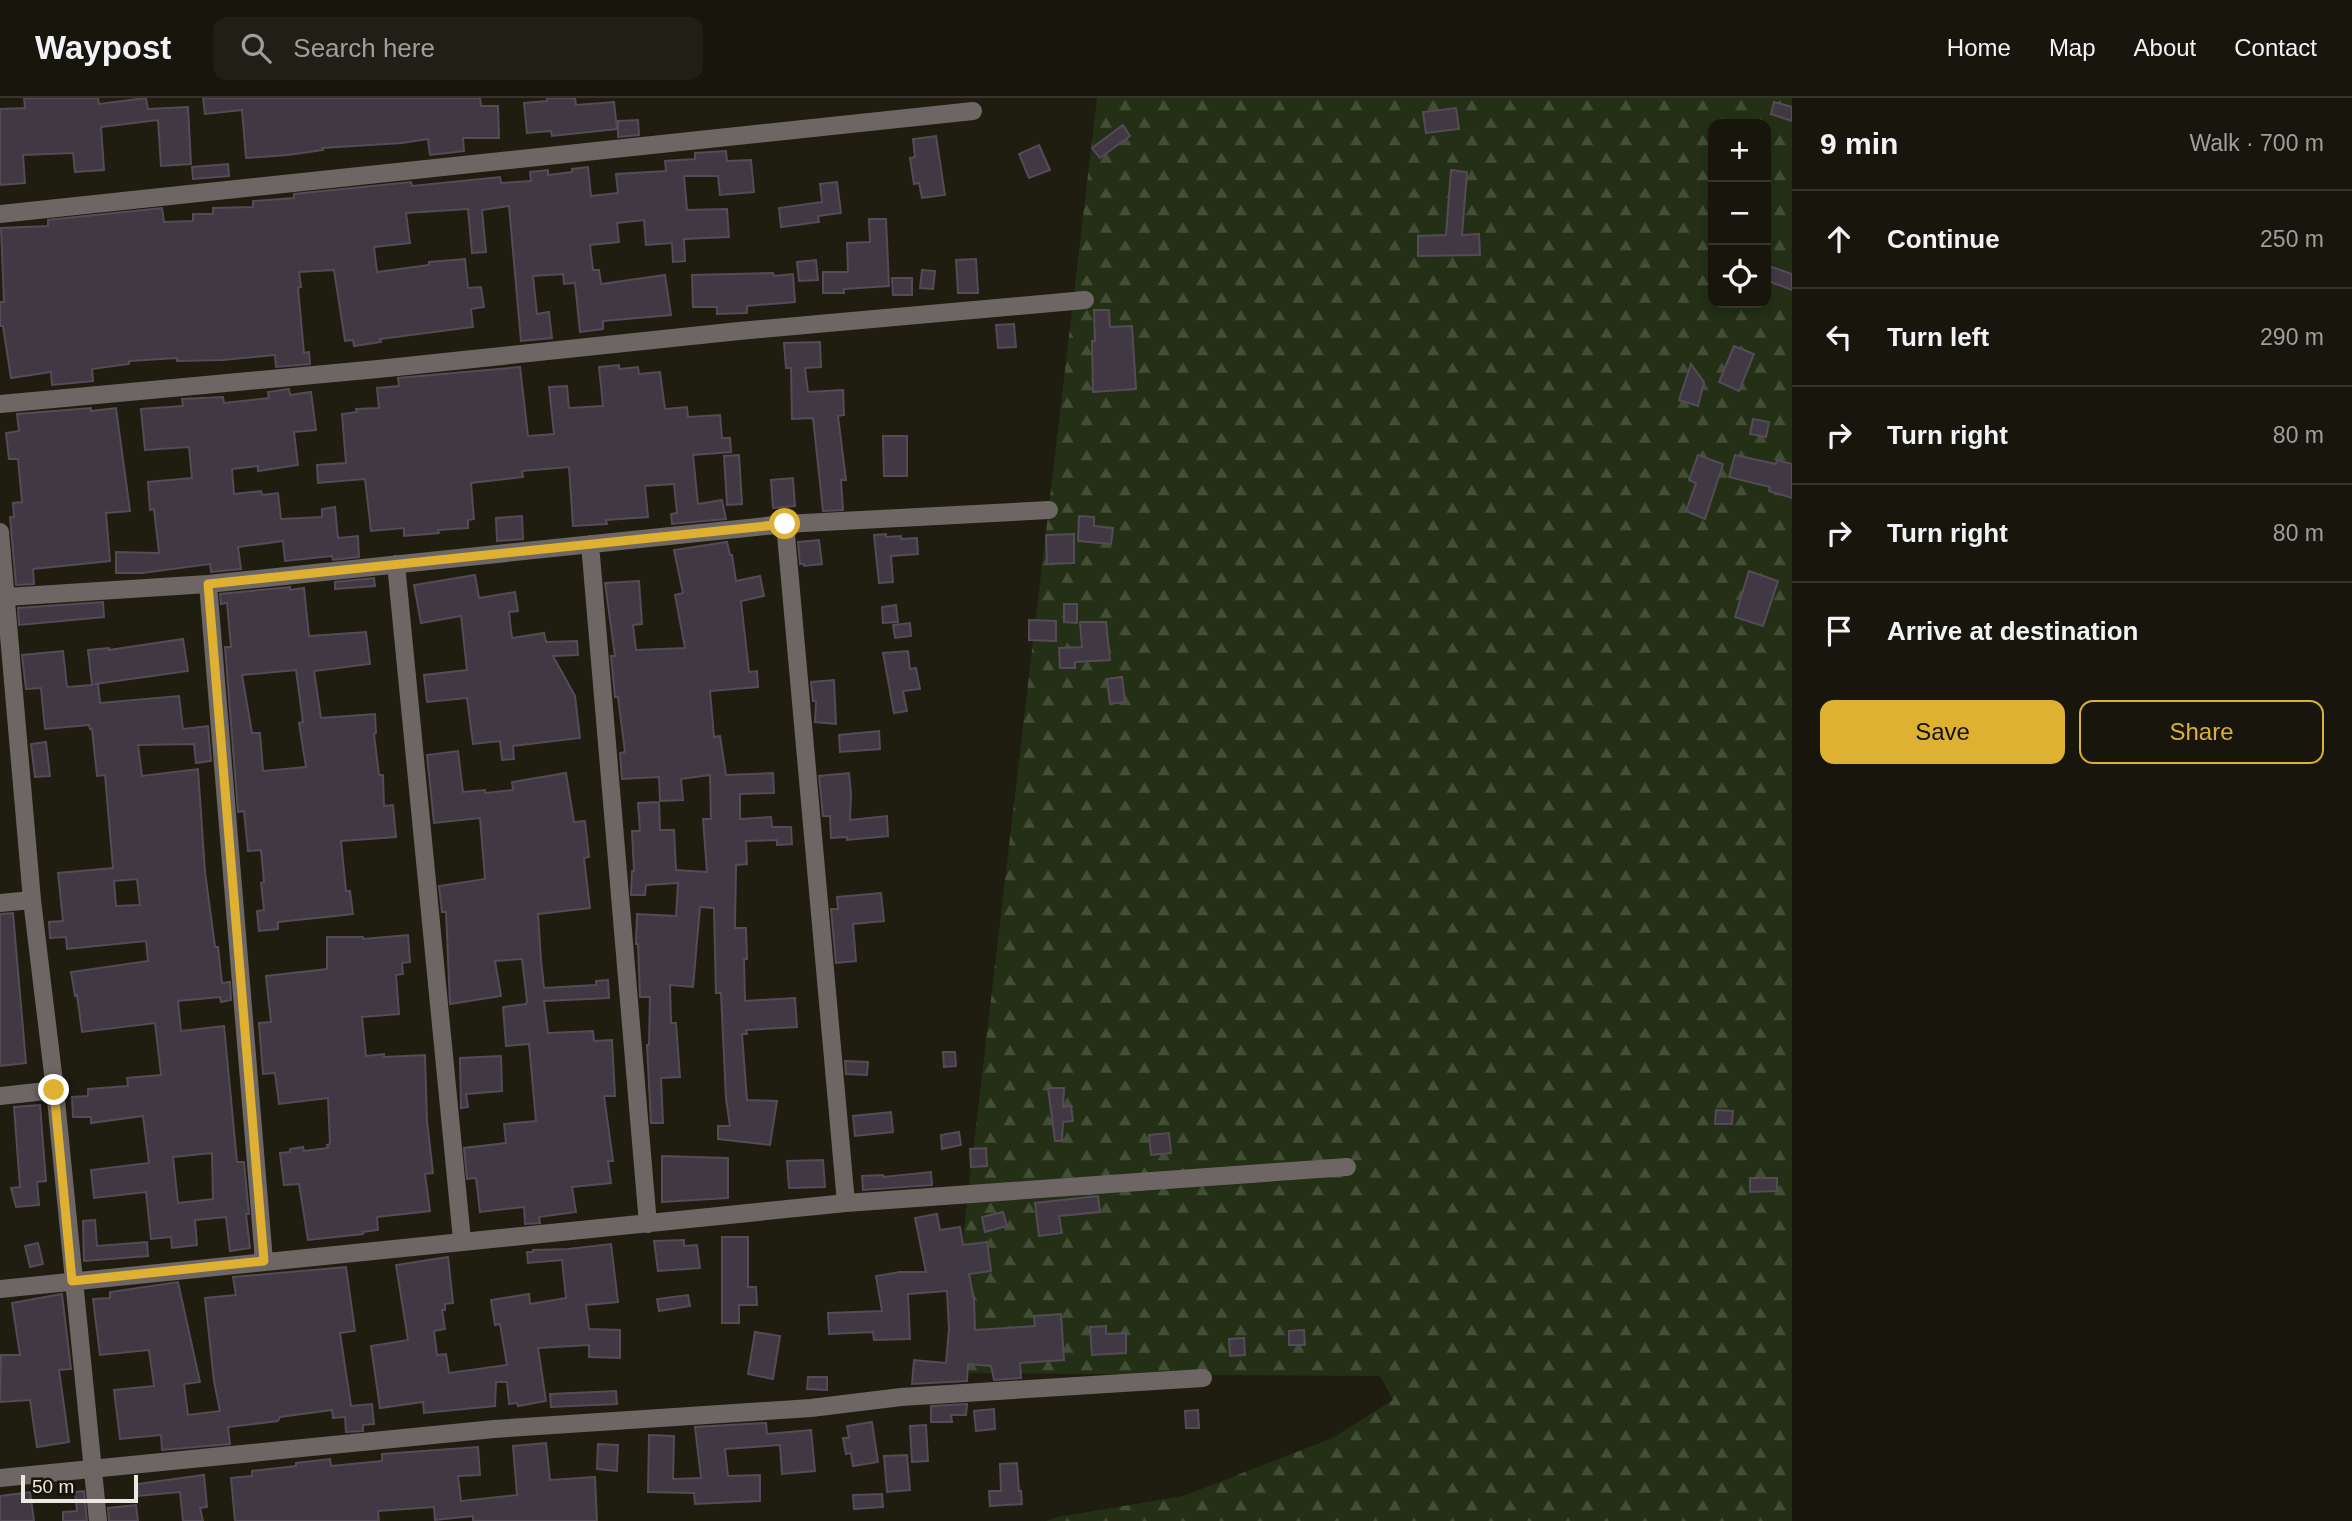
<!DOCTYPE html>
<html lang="en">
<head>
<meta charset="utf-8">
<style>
	body { margin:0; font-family:Arial,sans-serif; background:#201e15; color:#f1f3f6 }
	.controls { position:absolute; right:21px; top:21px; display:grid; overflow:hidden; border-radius:14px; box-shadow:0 4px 10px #0003 }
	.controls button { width:63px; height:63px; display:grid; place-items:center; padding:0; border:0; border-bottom:2px solid #36342d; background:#17150c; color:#f1f3f6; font:35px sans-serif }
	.scale { position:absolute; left:21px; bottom:18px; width:117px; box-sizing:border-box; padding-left:7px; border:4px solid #ebe9e1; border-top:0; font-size:19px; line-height:24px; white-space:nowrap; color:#ebe9e1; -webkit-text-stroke:5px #161307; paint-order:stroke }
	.stop { position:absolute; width:21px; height:21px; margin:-16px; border:5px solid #deb133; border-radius:50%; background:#fff }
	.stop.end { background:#deb133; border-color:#fff; box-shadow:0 2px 7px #0008 }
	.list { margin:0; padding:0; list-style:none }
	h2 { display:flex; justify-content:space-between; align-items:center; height:91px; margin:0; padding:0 28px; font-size:30px }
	h2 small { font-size:23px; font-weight:400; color:#9e9f9d }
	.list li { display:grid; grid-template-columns:46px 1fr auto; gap:21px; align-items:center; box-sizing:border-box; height:98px; padding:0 28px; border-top:2px solid #36342d }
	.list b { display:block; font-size:26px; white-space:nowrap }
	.list em { font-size:23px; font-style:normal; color:#9e9f9d }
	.actions { display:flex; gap:14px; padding:21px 28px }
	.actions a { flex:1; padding:16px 0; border:2px solid #deb133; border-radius:14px; text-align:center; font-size:24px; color:#deb133 }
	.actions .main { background:#deb133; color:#111 }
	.icon { flex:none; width:38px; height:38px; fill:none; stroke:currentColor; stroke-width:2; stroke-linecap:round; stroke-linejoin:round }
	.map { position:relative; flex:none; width:1792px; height:1423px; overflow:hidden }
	header { display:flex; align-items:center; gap:42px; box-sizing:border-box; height:98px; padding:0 35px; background:#17150c; border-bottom:2px solid #36342d }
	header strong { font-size:33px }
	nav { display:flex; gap:38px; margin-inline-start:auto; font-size:24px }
	.search { width:490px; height:63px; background:#201e15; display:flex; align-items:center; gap:18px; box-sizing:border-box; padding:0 24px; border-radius:14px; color:#9e9f9d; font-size:26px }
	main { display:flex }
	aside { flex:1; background:#17150c }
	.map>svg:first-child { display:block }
</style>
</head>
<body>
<header>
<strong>Waypost</strong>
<div class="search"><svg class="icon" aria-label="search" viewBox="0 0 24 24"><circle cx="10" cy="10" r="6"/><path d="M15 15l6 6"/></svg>Search here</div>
<nav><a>Home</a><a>Map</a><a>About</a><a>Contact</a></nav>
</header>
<main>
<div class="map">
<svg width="1792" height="1423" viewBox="0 0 1792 1423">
	<defs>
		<pattern id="forest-firs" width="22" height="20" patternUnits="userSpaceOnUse" patternTransform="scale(1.75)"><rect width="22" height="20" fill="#233015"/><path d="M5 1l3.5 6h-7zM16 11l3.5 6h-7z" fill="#434e37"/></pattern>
	</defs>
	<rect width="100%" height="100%" fill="#1f1c10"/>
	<path fill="url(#forest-firs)" fill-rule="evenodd" d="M1097,0H1792V1423H1046L1058,1419L1183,1398L1333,1340L1393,1302L1380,1278L947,1275ZM1713,26H1766V205H1713Z"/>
	<path fill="#403843" stroke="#544b57" stroke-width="2" fill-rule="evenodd" d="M24,0H98L99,6L146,0L148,11L188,9L191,66L161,68L158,22L101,29L104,72L75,74L73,55L23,57L25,85L0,87V11L25,10Z
		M203,0H480L481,8H498L499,40H463L464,53L430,57L428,41L402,45L322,50L323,52L288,57L246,60L242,12L205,16Z
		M547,0H575L576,7L614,4L617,31L552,38L551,33L527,35L524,5L547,3Z
		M1774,4L1792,9V23L1771,16Z
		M1456,10L1459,31L1426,35L1423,14Z
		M638,22L639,37L618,39V23Z
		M1123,27L1130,38L1100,60L1092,50Z
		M936,38L945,97L922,100L919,85L914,86L910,60L915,59L913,41Z
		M1039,47L1050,72L1029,80L1019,56Z
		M726,53L727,63L751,62L754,94L720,97L718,78H684L687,112L727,111L729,139L684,141L685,163L673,164L672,145L646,147L644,122L617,125L619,144L590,147L593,172H599L601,186L665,177L671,217L603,223V231L580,234L575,185L564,186L563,176L533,178L537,216L549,214L552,240L521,243L509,108L482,112L486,154L472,155L468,111L406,115L410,145L374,149L377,174L429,167V164L465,161L468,190L481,189L484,209L471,211L473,229L380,241L381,244L354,248L353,242L345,243L334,172L299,174L301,189L298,190L304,255L309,254L310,266L276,269L275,257L223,262L177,263V260L129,263V266L92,271L93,283L52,287L51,274L11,280L3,228H0V204H4L1,130L48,128V122L162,110L164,124L193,123V116H213V110L253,109V103L294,100V96L411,84L412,88L500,79L501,85L531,83L530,74L548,72V77L572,74V71L588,69L591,98L618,95L616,76L666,73L665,63L695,61V55Z
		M228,66L229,78L193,81L192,69Z
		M1451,72L1467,74L1462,137L1479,136L1480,157L1418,158V138L1446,137Z
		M837,84L841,115L818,118L819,124L781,129L779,110L822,104L820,86Z
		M869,121H886L889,188L844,191V195H823V174H848L847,145L870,144Z
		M976,161L978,195H958L956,162Z
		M816,162L818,182L799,183L797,164Z
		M1769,168L1792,176V192L1766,182Z
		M922,172L935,173L933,191L920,190Z
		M773,175L774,178L793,176L795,204L747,208V215L717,216V209H693L692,177Z
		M892,180H912V197H893Z
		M1094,212H1109L1110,229L1132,228L1136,291L1093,294L1092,243H1095Z
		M1014,226L1016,249L998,250L996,227Z
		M820,244L821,269L805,270L808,294L843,292L844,317L838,318L846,382H841L843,412L823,413L813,320L792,321L791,270H786L784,245Z
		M1734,248L1754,256L1739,293L1719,284Z
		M1691,266L1704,284L1698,308L1679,302Z
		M619,267V271L638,269L639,276L660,274L665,311L687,309L688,319L720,317L722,340H730L731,354L693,357L698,406L722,402L726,421L672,426L671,416L677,415L674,386L645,388L648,419L606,422L607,426L573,428L569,369L522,373L523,379L471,385L474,421L468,422V430L438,432L439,435L404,438V430L371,433L365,381L318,385L317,367L346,365L342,316L357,314L356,311L379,310L377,290L399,288L398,280L520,269L528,338L554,336L549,289L567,288L569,310L603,308L599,269Z
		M289,291L290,297L311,294L316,332L294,334L298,367L258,373V368L232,371L234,396L261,393L262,397L278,395L281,421L322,419V411L335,409L338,440L358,438L359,459L333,462L332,458L285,463L283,443L238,449L241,471L211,474L210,466L142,475H116V454L159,455L154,411L150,412L148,384L192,380L189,349L145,352L141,311L183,308L182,301L223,299L224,305L269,300L268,294Z
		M91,310V313L116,310L130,413L106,415L110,463L33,471L34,486L16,487L10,419H14L13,405L22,404L18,361H9L6,335L19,333L17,316Z
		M1753,321L1769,324L1766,339L1750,336Z
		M883,338H907V378H884Z
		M739,357L742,406L727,407L724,358Z
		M1698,357L1723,366L1705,421L1686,413L1696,385L1689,382Z
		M1735,357L1776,366L1777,362L1792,366V400L1769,393L1770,389L1729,379Z
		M793,380L795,408L773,410L771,382Z
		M522,418L523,441L497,443L496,420Z
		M1079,418L1094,419V428L1113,430L1111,446L1078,443Z
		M886,436V439L901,438V441L917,440L918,456L891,458L893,484L879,485L874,437Z
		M1074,436V465L1047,466L1046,437Z
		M819,442L822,466L804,468V466H800L798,444Z
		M727,444L730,457H732L736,483L760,478L764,498L741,503L749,574L757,573L758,589L710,593L714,639L720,638L726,677L773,675L774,695L740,696V721L771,719L772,729H791L792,746L777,747V742L746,743L747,766L736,767L735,830H746L747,861H744L745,903L795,900L797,929L746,932L747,936H742L747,1002L777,1003L770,1047L718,1041V1028H730L726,1001L721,895H716L714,810L700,809L693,889L670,887L671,925H676L680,979L661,980L663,1025H651L647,947H649L650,899H640L638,846H636L637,816L676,818L678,785L646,787L645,797H631L632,773H634L632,733H640L638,705L659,704L660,732H674L676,772L707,774L703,721H711L710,677L681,681L683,702L660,703L659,679L622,681L620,655L625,654L618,599H615L611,558H615L605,485L639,483L642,526L633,527L636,552L685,550L675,497L683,495L674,452Z
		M1749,473L1778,483L1763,528L1735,519Z
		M475,477L479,500L515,494L518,513L509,514L512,540L544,535L546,544L577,543L578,557L553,558L575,598L580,640L513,648L514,661L502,662L500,643L473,646L467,600L427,604L424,577L467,572L461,518L421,525L414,487Z
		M374,480L375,488L335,491V484Z
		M290,489V492L304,490L309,538L366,534L370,566L314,573L321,620L375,616L376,635L374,636L379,677H383L384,708L393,707L396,739L341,743L346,793H350L353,816L278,824V831L259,833L257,813L264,812L261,785L264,784L261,752L248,753L244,713L238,714L225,549H231L227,505L221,506L220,496ZM296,572L303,624L299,625L306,669L263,673L260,635H252L242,577Z
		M103,504L104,519L19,527L18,510Z
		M1064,506H1077V525L1064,524Z
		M896,507L898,524L883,525L882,509Z
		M1029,522L1056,523V543L1029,542Z
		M1080,524H1106L1110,562L1075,564V570H1060L1059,550L1082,549Z
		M910,525L911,538L895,540L893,527Z
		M183,541L188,573L95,586H98L100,605L179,598L183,631L208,628L211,663L196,665L194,646L138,647L142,678L198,671L205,774L215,849H218L222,885L230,884L231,902L221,904L220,899L178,903L181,933L224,928L237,1064H244L249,1116H246L250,1150L230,1153L226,1119L195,1122L197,1147L172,1150L171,1139L151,1141L146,1094L94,1100L91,1072L149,1065L143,1018L91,1025V1019H73L72,999L88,998V991L128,988L127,980L161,977L155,925L82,934L77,897L75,898L71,874L148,863L146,843L67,851L66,839L50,840L49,824L63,823L58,775L113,770L105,677L97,678L92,631H90L89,627L45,631L41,590L26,591L22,557L63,553L67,589L92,587L88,552L109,550V552ZM137,781L140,807L116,808L114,783ZM212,1055L213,1101L178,1105L173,1059Z
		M908,553L910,571L916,570L920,591L903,593L907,613L894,615L883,555Z
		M1122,579L1125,604L1110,606L1107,581Z
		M834,582L836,626L815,624L816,603H813L811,584Z
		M879,633L880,651L840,654L839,637Z
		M46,644L50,678L35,679L31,646Z
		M458,653L463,694L485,692V695L513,692L512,684L566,675L574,724L585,723L589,759L584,760L590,810L538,816L541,862L544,890L596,887V883L608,882L609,900L544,903L548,935L593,933L594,943L612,942L615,998H604L613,1063H608L611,1085L572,1089L576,1114L539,1119L540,1125L525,1126L524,1109L480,1114L476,1080L467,1081L464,1050L506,1045L504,1026L536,1023L529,946L506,948L503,909L526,906L527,903L522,861L495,863L501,898L450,906L446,814H442L439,788L485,781L480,720L434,725L427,657Z
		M849,675L851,695L850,722L887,718L888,738L847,742V739L831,740L830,718H823L819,678Z
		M881,795L884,823L853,826L856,863L836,865L831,811H838L837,799Z
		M13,815L26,965L0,968V816Z
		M408,837L410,864L402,865L403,876L396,877L399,916L362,919L366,958L384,956V959L425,957L427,1023L433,1075L425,1076L430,1113L377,1119L378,1132L363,1134V1136L308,1142L299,1086L284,1087L280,1055L290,1054V1051L303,1049L304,1053L328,1050L327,1047L330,1046L328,1000L279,1006L275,975L263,976L259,925L271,924L266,878L327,871V839H363V841Z
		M943,954H955L956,968L944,969Z
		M501,958L502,993L466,996L468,1009L461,1010L460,960Z
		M845,963L868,964L867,977L846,976Z
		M1048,990H1064L1063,1009L1071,1008L1073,1023L1063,1024L1062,1043H1055Z
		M40,1007L46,1083L37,1084L39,1107L16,1109L11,1090L20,1089L14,1009Z
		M1716,1012L1733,1013L1732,1026H1715Z
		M891,1014L893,1034L855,1038L853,1018Z
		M959,1034L961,1047L942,1051L941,1037Z
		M1169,1035L1171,1055L1151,1057L1149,1037Z
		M986,1050L987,1068L971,1069L970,1051Z
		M662,1058L728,1060V1100L662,1104Z
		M823,1062L825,1089L789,1090L787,1063Z
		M931,1074L932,1087L863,1092L862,1078L883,1077V1079Z
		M1750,1080H1777V1093L1750,1094Z
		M1098,1098L1100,1114L1059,1118L1062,1135L1039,1138L1035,1105Z
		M1003,1114L1007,1128L985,1134L982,1119Z
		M937,1116L940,1132L960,1129L963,1147L987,1144L991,1173L969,1176L974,1202L975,1232L1035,1228L1034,1218L1061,1216L1064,1262L1020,1265L1021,1280L994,1282L991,1268L968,1266L967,1283L912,1286L914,1262L946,1265L949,1231L947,1193L908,1196L910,1241L874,1242L873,1234L829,1236L828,1215L882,1213L876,1178L900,1174H926L915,1120Z
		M95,1122L97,1148L147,1144L148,1158L84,1163L83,1123Z
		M722,1139H748V1189H756L757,1207H739V1225H722Z
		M684,1142V1148L697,1147L700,1170L658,1173L654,1143Z
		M38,1145L43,1166L30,1169L25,1148Z
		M611,1146L618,1204L586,1207L589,1231L620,1232V1260L589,1259V1247L538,1250L546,1303L518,1308L517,1305L509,1306L507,1284H496L495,1308L424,1315L423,1304L380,1310L371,1248L408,1242L396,1167L448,1159L453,1205L445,1206V1212H442L445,1231L434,1233L437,1257L446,1256L449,1275L507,1267L500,1226L495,1227L491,1202L529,1196L530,1206L566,1200L562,1162L528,1165L527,1154H533V1152L568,1151Z
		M346,1169L355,1233L340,1235L351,1308L372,1306L374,1326L363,1327V1333L346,1334L345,1319L333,1320L332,1312L280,1319L278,1323L228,1329L230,1346L162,1352L161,1337L120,1341L114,1292L154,1288L149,1252L100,1257L93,1201L110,1200V1194L178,1184L200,1284L184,1286L188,1317L220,1313L214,1283L205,1200L236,1197L233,1179Z
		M62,1196L71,1271L59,1272L69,1344L37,1349L30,1302L0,1304L1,1257H20L12,1205Z
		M688,1197L690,1208L659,1213L657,1201Z
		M1106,1228V1236L1126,1235V1255L1092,1257L1090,1229Z
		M1304,1232L1305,1247H1289V1233Z
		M755,1234L780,1238L773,1281L748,1276Z
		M1244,1240L1245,1257L1230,1258L1229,1241Z
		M808,1279H827V1292L807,1291Z
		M616,1293L617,1306L551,1309L550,1296Z
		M967,1306L966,1317H951L952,1324H931V1308Z
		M994,1311L995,1331L976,1333L974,1313Z
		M1198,1312L1199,1330H1186L1185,1313Z
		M872,1324L878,1364L853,1368L851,1355L846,1356L843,1340H849L847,1328Z
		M766,1325L767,1336L811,1332L815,1373L782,1376L780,1347L725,1351L728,1378L760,1377V1403L695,1406L694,1395L648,1394L649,1337L674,1338L673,1381L701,1380L695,1329Z
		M926,1327L928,1363L912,1364L910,1328Z
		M546,1345L550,1382L595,1379L597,1423H473V1418L435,1422L434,1409L378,1413L379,1423H235L231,1380L252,1378V1373L296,1368V1365L330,1361L331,1368L382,1363V1356L478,1349L480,1377L458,1378L461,1403L517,1397L513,1348Z
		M598,1346L618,1347L617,1373L597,1371Z
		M907,1357L910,1392L887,1394L884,1358Z
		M1017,1365L1019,1393H1021L1022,1406L990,1408L989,1393H1001L1000,1366Z
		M204,1377L207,1409L200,1410L203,1423H183L180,1394L138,1398L137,1386Z
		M84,1393L87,1423H63V1414L77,1413L75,1394Z
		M30,1394L34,1423H0V1398Z
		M882,1396L883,1409L854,1411L853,1397Z
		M136,1407L138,1423H109L108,1410Z"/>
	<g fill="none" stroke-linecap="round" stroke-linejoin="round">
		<path stroke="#6d6664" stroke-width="18" d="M0,116L973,13
			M0,306L378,271L739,233L1085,202
			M785,426L846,1105
			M0,434L32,802L55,992L98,1423
			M590,446L648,1126
			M396,466L462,1142
			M208,486L264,1163
			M6,499L208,486L785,426L1049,412
			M0,805L32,802
			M0,998L55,992
			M0,1191L846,1105L1347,1069
			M0,1380L494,1331L811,1310L901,1299L1203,1280"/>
	</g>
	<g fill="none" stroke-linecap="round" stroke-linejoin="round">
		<path stroke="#deb133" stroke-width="9" d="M54,992L72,1183L264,1163L208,486L785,426"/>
	</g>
</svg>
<div class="controls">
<button>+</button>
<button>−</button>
<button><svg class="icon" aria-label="locate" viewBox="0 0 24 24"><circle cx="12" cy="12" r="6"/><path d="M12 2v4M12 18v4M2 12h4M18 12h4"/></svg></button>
</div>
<div class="scale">50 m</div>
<div class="stop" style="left:785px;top:426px"></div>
<div class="stop end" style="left:54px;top:992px"></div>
</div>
<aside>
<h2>9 min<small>Walk · 700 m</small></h2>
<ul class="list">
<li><svg class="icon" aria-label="ahead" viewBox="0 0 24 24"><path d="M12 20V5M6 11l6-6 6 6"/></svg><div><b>Continue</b></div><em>250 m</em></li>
<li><svg class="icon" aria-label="left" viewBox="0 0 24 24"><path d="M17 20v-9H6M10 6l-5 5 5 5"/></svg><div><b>Turn left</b></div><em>290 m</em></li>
<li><svg class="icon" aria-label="right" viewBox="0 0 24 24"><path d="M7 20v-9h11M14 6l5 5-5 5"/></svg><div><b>Turn right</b></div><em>80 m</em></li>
<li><svg class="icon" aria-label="right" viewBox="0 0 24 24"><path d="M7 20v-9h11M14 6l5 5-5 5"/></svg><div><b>Turn right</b></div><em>80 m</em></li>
<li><svg class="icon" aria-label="arrive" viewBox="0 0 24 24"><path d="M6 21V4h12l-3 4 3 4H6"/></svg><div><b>Arrive at destination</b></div></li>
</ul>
<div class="actions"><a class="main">Save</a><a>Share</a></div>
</aside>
</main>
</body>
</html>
